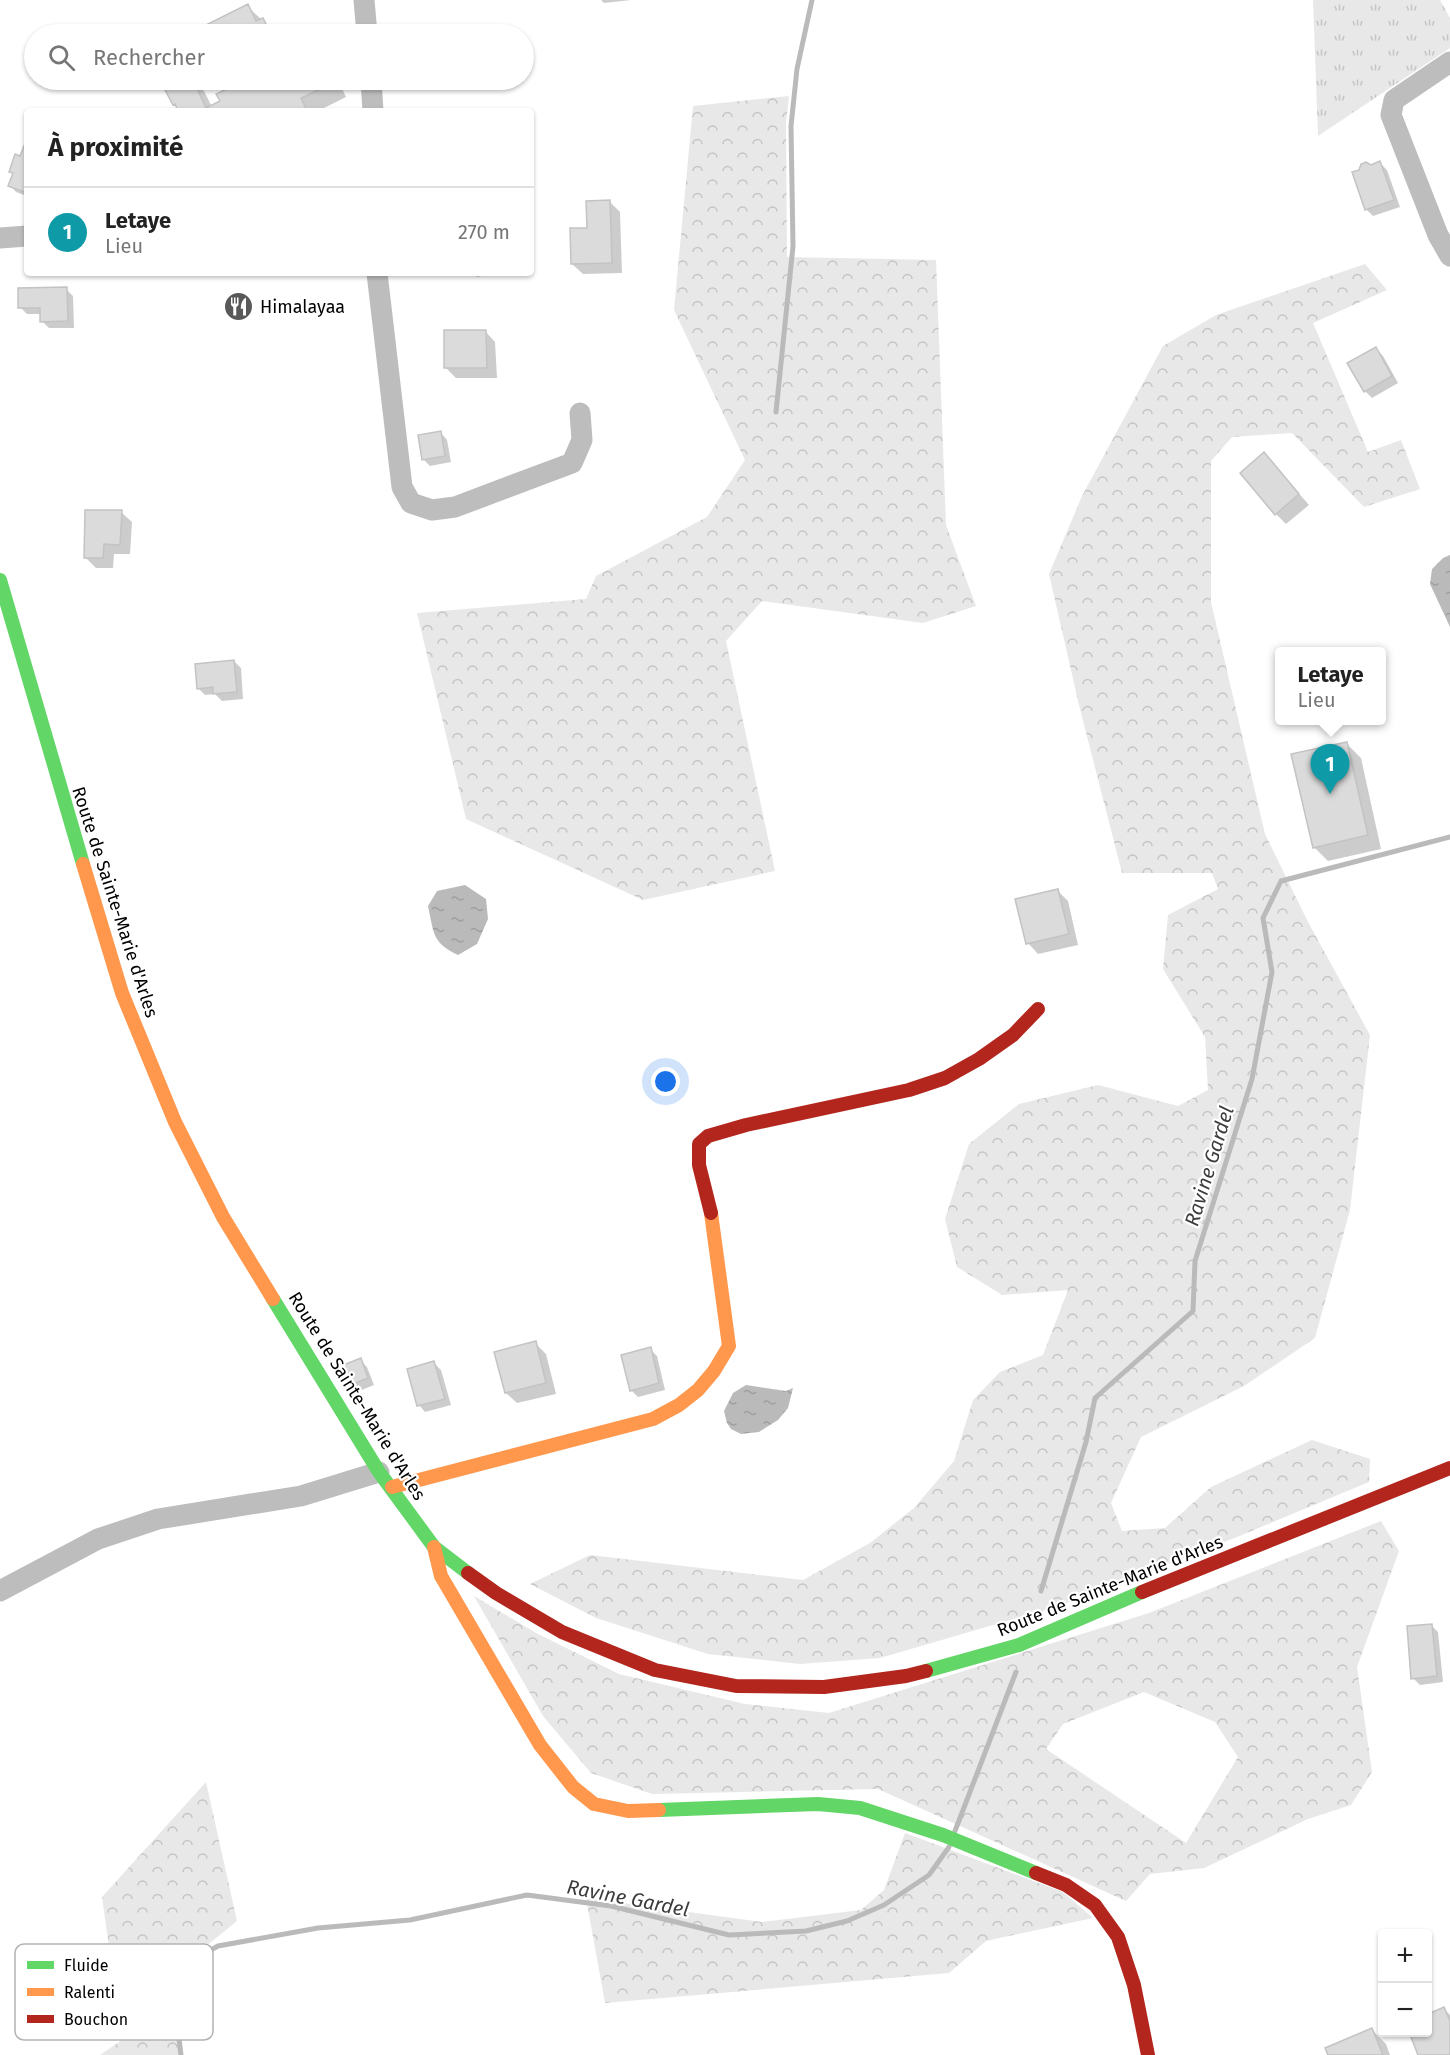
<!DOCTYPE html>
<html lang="fr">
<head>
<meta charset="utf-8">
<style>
	body { margin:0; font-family:"Fira Sans",sans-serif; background:#f6f6f6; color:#222 }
	.controls { position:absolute; right:18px; bottom:18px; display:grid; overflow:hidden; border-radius:6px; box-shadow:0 2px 4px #0004 }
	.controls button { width:54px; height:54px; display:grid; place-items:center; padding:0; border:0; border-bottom:2px solid #e0e0e0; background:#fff; color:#222; font:30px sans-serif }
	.you { position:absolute; left:666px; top:1082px; width:21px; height:21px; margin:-15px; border:4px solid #fff; border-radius:50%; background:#1a73e8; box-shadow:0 0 0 9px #1a73e833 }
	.badge { display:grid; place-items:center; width:39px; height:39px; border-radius:50%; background:#595959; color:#fff; font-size:20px; font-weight:700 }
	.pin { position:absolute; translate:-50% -50px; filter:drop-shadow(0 2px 3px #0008) }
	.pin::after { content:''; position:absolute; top:32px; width:21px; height:18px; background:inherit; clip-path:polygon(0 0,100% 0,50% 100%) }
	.popup { position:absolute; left:1275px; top:647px; width:111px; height:78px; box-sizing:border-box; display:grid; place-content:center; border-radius:6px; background:#fff; filter:drop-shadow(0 2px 4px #0005); font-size:20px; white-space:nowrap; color:#767676 }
	.popup b { font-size:22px; color:#222 }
	.popup::after { content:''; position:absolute; left:50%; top:100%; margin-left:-12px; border:12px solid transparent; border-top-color:#fff }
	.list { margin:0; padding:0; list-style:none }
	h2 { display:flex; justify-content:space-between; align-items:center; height:78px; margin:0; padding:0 24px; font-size:26px }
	h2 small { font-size:20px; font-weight:400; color:#767676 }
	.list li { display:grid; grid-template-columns:39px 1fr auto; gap:18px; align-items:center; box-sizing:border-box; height:90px; padding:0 24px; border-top:2px solid #e0e0e0 }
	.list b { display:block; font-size:22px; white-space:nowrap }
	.list p { margin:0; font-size:20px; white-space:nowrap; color:#767676 }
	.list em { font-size:20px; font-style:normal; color:#767676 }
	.icon { flex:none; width:33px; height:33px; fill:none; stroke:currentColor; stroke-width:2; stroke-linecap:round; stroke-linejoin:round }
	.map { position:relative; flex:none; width:1450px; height:2055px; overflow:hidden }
	.search { position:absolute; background:#fff; box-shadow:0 2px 4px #0004; left:24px; top:24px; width:510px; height:66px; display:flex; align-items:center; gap:15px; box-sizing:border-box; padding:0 21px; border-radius:33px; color:#767676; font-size:22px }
	.panel { position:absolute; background:#fff; box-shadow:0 2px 4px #0004; left:24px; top:108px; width:510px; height:168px; border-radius:6px }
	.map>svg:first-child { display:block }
</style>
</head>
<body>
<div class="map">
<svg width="1450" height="2055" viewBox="0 0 1450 2055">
	<defs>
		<pattern id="grass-tufts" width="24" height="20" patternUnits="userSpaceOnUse" patternTransform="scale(1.5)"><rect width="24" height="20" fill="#e8e8e8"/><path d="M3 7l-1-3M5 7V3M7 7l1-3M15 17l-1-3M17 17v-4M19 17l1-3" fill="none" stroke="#c5c5c5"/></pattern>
		<pattern id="forest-crowns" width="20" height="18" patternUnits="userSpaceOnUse" patternTransform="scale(1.5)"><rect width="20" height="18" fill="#e8e8e8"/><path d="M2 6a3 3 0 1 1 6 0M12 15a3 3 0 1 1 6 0" fill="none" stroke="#c5c5c5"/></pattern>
		<pattern id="water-ripples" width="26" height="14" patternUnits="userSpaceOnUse" patternTransform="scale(1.5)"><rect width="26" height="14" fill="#bababa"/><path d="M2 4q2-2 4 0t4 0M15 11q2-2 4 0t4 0" fill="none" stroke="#9e9e9e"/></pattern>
	</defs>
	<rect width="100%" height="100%" fill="#fff"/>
	<path fill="url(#grass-tufts)" d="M1313,0H1440L1450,18V48L1318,136Z"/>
	<path fill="url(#forest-crowns)" fill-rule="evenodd" d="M789,96L786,123L787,257L936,260L946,525L976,606L923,623L762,601L726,641L775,871L643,900L466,819L417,613L586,599L596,576L707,517L745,460L674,310L693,106Z
		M1365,264L1387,290L1313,323L1368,452L1401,440L1420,489L1364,507L1292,433L1232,437L1211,461V602L1265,834L1308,922L1370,1035L1350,1210L1315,1338L1244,1386L1141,1437L1111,1503L1122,1531L1165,1528L1211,1487L1312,1440L1370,1459L1369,1482L1237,1537L1062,1605L880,1658L800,1664L708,1654L596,1618L530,1584L590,1555L803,1580L870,1543L914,1508L954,1461L973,1400L1000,1372L1043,1355L1068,1290L1002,1295L957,1267L945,1219L969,1144L1019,1104L1098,1085L1178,1106L1208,1090L1205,1037L1163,969L1168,915L1218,889L1212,873H1122L1079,705L1049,574L1082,496L1163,346L1216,315Z
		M1381,1521L1399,1551L1357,1667L1372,1772L1351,1805L1308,1819L1204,1868L1150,1874L1126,1901L878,1789L652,1794L591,1773L543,1716L474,1596L538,1634L619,1674L745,1704L829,1713L1149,1613ZM1144,1692L1215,1722L1238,1757L1186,1843L1046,1749L1063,1724Z
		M206,1782L237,1921L163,1981L180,2055H100L122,2040L102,1897Z
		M905,1833L1063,1892L1093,1918L986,1941L949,1973L605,2003L586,1898L762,1922L861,1910L884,1890Z"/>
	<path fill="url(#water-ripples)" d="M1450,555V627L1430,584L1432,569L1443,558Z
		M465,885L486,899L488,919L477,944L458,955C432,943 434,933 428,906L437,891Z
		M746,1385L786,1391L793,1388L788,1408L778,1420L759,1432L741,1434L731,1429L727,1423L724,1411L733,1393Z"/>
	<path fill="#0003" d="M601,0H631L604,3Z
		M247,6L277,34H200L198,30Z
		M184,80H193L204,91L212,107L222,102L245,82L251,87L263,81L262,80H338L346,97L318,111H179L166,88Z
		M27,149V196L16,192L10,185L14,174L11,171Z
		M1380,163L1387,170L1400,207L1373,216L1366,209L1370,166Z
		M609,201L620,212L622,273L583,274L572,264L588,229Z
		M473,273H495L477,277Z
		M66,289L73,296L74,328H49L42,321V314H27L20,307Z
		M485,331L495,342L497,378H456L446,368Z
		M1376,349L1383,356L1398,383L1372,398L1365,391Z
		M441,433L447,440L451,462L430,466L423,459Z
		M1274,465L1309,505L1286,524L1276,514Z
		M121,512L132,522L130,554H114L113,568H96L85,557Z
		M234,661L241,668L243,699L222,701L215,694L205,695L198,688Z
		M1346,743L1361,758L1381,849L1328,861L1314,847Z
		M1057,890L1068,901L1078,945L1038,954L1028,943Z
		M535,1343L546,1354L556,1394L517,1403L506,1393L496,1353Z
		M650,1349L657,1356L665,1390L638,1397L631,1390Z
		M360,1360L367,1367L374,1385L357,1392L350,1385Z
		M434,1363L441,1370L451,1405L425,1412L419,1405Z
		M1431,1625L1438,1632L1443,1682L1420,1685L1413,1678Z
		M1444,2009L1450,2015V2055H1420L1428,2032V2016Z
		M1372,2030L1386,2044L1390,2055H1329Z"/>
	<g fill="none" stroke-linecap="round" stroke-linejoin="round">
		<path stroke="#bababa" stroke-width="5" d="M776,412L793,246L791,126L797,69L812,0
			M1041,1591L1086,1442L1095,1398L1193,1311L1195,1261L1252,1079L1272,972L1263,918L1281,881L1450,837
			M955,1831L1016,1672
			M181,2055L176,2014L181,1982L193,1960L218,1946L318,1928L410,1920L527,1895L611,1906L729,1935L806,1931L847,1921L884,1905L929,1875L949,1847"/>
	</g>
	<path fill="#dbdbdb" stroke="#c3c3c3" stroke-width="1.5" d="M248,4L256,21L263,18L271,34H199L196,30Z
		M181,80H193L206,108L220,101L216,94L246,80L249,87L260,80H332L333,83L301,98L307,111H178L175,104L173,105L164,88Z
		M24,146L27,148V193L8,186L13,173L9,172L15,154L20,156Z
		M1380,161L1394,200L1365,210L1352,172L1359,170L1361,164L1366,162L1371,165Z
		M610,200L612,263L571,264L570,228H587L586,201Z
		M67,287L68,321L40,322V308H18V288Z
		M444,330H486L487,368H444Z
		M1376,347L1392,376L1364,392L1347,363Z
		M441,431L445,456L422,460L418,435Z
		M1264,452L1299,494L1275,515L1240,473Z
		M85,510H122L120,545L104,544L103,558H84Z
		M234,660L237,692L213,694V687L197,689L195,664Z
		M1347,742L1368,835L1313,848L1291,754Z
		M1058,889L1069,934L1026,944L1015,899Z
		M536,1341L546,1383L505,1393L494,1352Z
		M651,1347L659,1383L630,1391L621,1355Z
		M361,1358L368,1378L348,1386L341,1366Z
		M434,1361L445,1399L417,1406L407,1369Z
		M1432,1624L1437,1676L1411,1679L1407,1626Z
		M1444,2007L1450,2021V2055H1418L1409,2032H1428V2014Z
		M1372,2028L1383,2055H1328L1325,2048Z"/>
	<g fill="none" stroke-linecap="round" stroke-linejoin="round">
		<path stroke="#bdbdbd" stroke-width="21" d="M364,0L367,34
			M1450,62L1394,100L1391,115L1438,235L1450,256
			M371,80L373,111
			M0,238L27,236
			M377,273L402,487L411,503L432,510L455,507L572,463L582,440L580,413
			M0,1591L98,1539L158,1519L301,1496L379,1472"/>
		<path stroke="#63d668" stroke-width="14" d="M0,580L83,864
			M273,1299L379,1472L434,1547L468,1573
			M926,1671L1019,1645L1142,1592
			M659,1810L818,1804L860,1808L943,1835L1036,1873"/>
		<path stroke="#ff974d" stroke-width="14" d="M83,864L122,993L175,1122L223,1217L273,1299
			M392,1487L653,1419L679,1405L698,1390L714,1371L729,1346L711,1213
			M434,1547L441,1576L540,1745L573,1787L594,1804L628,1811L659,1810"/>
		<path stroke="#b3261e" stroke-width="14" d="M711,1213L699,1165V1144L708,1136L746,1125L909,1090L945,1078L979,1059L1013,1035L1038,1009
			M468,1573L496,1593L562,1632L655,1670L736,1686L824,1687L906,1676L926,1671
			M1142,1592L1450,1468
			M1036,1873L1066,1885L1095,1905L1118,1937L1134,1985L1148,2055"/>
	</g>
	<defs>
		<symbol id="restaurant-disc" viewBox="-11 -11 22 22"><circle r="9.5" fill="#595959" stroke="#fff"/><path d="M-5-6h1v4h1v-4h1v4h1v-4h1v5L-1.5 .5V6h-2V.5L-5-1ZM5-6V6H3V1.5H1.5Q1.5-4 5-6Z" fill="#fff"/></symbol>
	</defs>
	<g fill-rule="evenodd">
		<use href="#restaurant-disc" x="222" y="290" width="33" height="33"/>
	</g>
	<g text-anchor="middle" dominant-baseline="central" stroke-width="4.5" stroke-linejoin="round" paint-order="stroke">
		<g font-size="18" fill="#000" stroke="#fff" text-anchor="start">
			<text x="260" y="307">Himalayaa</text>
		</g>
		<g font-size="18" fill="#000" stroke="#fff">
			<text transform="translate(115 902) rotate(72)">Route de Sainte-Marie d'Arles</text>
			<text transform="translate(357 1396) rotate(58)">Route de Sainte-Marie d'Arles</text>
			<text transform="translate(1110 1586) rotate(-22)">Route de Sainte-Marie d'Arles</text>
		</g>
		<g font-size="20" font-style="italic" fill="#3d3d3d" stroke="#fff">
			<text transform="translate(1209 1166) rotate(-73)">Ravine Gardel</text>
			<text transform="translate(628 1898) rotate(11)">Ravine Gardel</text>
		</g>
	</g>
	<rect x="15" y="1944" width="198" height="96" rx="9" fill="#fff" stroke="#b2b2b2" stroke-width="1.5"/>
	<rect x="27" y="1961" width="27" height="8" fill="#63d668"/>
	<rect x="27" y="1988" width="27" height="8" fill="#ff974d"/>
	<rect x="27" y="2015" width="27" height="8" fill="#b3261e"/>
	<g font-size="16" fill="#000">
		<text x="64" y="1971">Fluide</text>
		<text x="64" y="1998">Ralenti</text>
		<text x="64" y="2025">Bouchon</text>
	</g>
</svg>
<div class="controls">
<button>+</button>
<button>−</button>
</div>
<div class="you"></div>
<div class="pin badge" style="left:1330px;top:794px;background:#0f9aa8">1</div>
<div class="popup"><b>Letaye</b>Lieu</div>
<div class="search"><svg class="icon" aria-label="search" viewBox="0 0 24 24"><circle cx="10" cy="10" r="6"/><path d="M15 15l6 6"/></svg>Rechercher</div>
<section class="panel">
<h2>À proximité<small></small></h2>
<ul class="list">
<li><span class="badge" style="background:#0f9aa8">1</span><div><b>Letaye</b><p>Lieu</p></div><em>270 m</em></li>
</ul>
</section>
</div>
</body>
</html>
